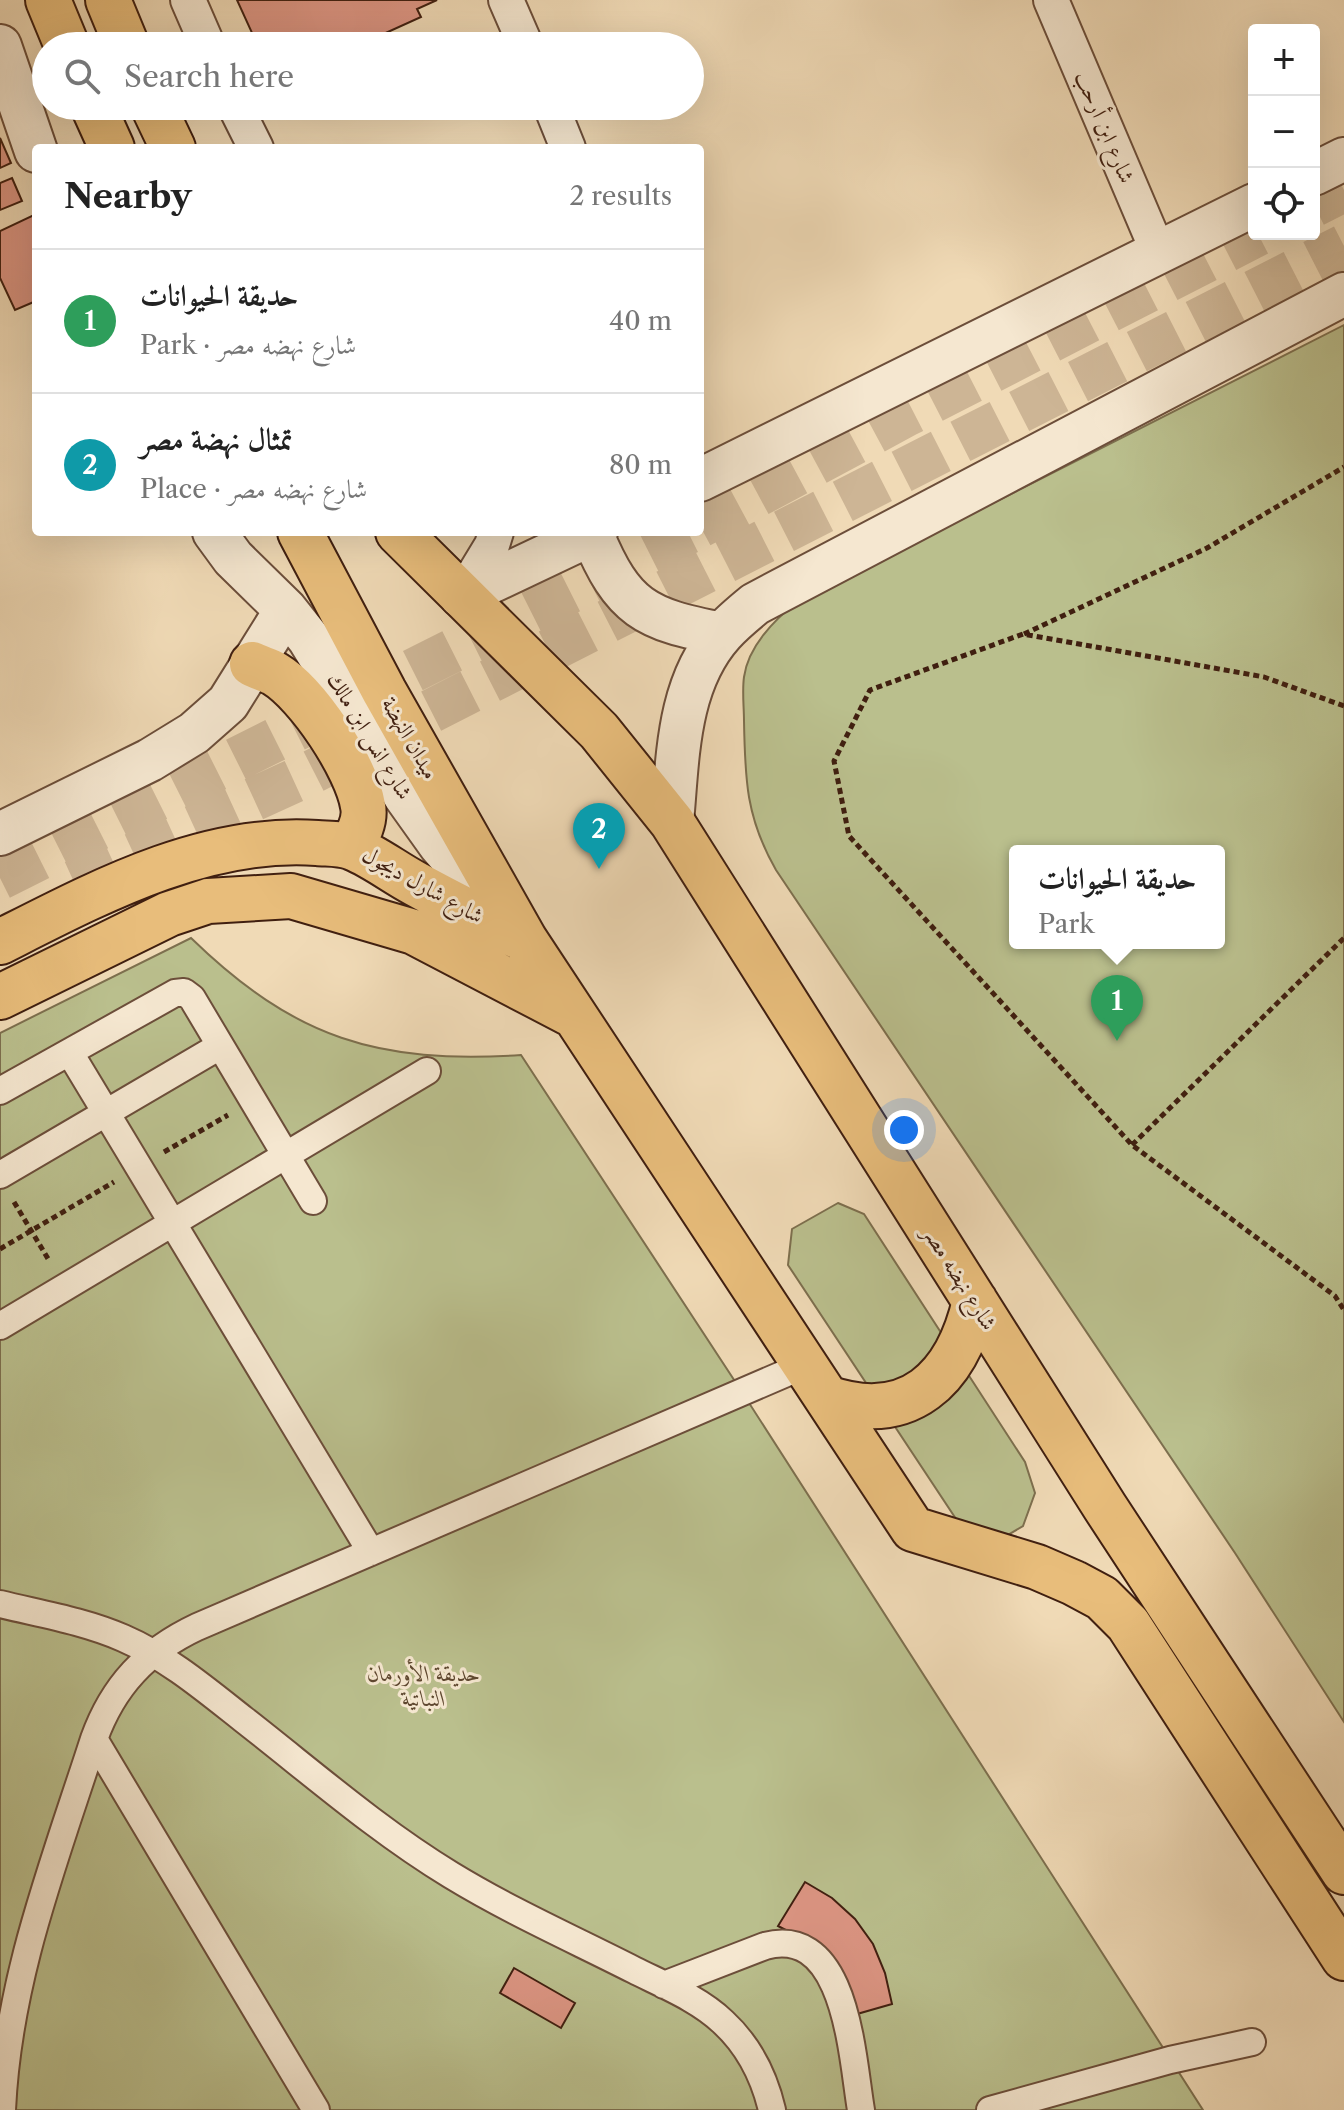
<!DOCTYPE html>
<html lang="en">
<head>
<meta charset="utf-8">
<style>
	body { margin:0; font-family:"Libre Caslon Text",Amiri,serif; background:#f6f6f6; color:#222 }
	.controls { position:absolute; right:24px; top:24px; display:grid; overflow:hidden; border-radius:8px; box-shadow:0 8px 32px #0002 }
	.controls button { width:72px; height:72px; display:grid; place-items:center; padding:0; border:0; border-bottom:2px solid #e0e0e0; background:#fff; color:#222; font:40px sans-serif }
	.you { position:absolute; left:904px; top:1130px; width:28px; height:28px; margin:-20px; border:6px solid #fff; border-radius:50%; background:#1a73e8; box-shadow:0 0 0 12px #1a73e833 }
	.badge { display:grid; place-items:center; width:52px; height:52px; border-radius:50%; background:#7c3aed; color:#fff; font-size:26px; font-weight:700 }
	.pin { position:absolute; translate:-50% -66px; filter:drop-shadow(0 2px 4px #0008) }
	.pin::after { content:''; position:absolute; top:42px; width:28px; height:24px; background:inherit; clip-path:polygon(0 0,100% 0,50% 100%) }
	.popup { position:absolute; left:1009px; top:845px; width:216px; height:104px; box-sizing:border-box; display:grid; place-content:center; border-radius:8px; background:#fff; filter:drop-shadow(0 2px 6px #0005); font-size:26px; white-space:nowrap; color:#767676 }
	.popup b { font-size:30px; color:#222 }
	.popup::after { content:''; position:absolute; left:50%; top:100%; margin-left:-16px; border:16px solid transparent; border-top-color:#fff }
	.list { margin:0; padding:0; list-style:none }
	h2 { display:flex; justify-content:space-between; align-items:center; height:104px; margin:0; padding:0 32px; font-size:34px }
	h2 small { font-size:26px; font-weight:400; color:#767676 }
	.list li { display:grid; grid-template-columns:52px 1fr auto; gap:24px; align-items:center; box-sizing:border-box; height:144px; padding:0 32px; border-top:2px solid #e0e0e0 }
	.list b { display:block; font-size:30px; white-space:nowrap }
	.list p { margin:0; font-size:26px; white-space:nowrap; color:#767676 }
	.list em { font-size:26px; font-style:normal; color:#767676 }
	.icon { flex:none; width:44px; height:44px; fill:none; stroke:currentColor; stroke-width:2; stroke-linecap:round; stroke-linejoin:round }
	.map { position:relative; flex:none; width:1344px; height:2110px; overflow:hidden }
	.search { position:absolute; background:#fff; box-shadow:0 8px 32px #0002; left:32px; top:32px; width:672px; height:88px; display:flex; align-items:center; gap:20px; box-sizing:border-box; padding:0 28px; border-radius:44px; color:#767676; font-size:30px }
	.panel { position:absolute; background:#fff; box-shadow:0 8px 32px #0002; left:32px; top:144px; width:672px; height:392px; border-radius:8px }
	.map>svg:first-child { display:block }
</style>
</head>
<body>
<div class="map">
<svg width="1344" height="2110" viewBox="0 0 1344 2110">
	<rect width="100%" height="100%" fill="#f0dab6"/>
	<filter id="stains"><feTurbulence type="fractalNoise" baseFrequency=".0025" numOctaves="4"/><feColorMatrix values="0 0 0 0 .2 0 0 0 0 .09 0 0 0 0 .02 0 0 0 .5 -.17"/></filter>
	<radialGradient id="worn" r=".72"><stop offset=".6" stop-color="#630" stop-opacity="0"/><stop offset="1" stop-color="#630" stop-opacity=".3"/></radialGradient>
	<path fill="#babf8d" stroke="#7d6f4e" stroke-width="2" fill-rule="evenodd" d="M1344,325V1722L1235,1553L776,870C746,818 745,779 744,721C744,707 742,691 744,677C748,647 774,620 796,603ZM1015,851H1219V943H1015Z
		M191,938C295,1039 378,1064 521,1055L742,1392L1203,2110H0V1033Z
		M838,1203L864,1214L1025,1462L1035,1493L1023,1526L996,1542L964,1531L788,1265L792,1229Z"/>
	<path fill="#dc9583" stroke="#401f10" stroke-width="2" d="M237,0H437L417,9L421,17L357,46H258Z
		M0,138L11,163L0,168Z
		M12,178L22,201L0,210V183Z
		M36,214V301L15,310L0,278V231Z
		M805,1882L832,1898L855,1919L873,1944L885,1973L892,2004L850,2016L805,1940L778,1926Z
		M514,1968L575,2003L561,2028L500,1993Z"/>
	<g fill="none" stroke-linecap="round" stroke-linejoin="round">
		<path stroke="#cdb595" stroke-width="44" stroke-dasharray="44 22" stroke-linecap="butt" d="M1314,205L1344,190
			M700,526L906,415L1258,234
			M0,878L689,532
			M74,882L298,779L1344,246"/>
		<defs>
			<path id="pedestrian" d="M70,1053L371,1552
				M0,1091L175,993L184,992L192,998L313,1201
				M0,1175L220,1046
				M0,1326L427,1071
				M0,1604C41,1614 84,1621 123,1638C167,1657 205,1689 243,1719C311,1772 377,1830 451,1875C510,1911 573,1939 634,1970C664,1985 699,1999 723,2022C749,2046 764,2076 772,2110
				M94,1739L316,2110
				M664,1985L765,1946C847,1924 852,2058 861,2110
				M2,2110C8,1979 54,1863 94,1739C113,1686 146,1651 197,1627L805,1365
				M990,2110L1170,2060L1252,2042"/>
			<path id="minor" d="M188,0L208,46
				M506,0L526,46
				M1051,0L1159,254
				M235,106L256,148
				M551,106L568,148
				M461,596L492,545L496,532"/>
			<path id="tertiary" d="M0,46L36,151
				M1314,174L1344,159
				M700,480L1254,205
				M214,532L233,558L286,610L309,639L405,796L440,845L497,911
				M592,534C623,609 645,619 722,634
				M461,596L596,532
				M672,822C678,758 677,684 723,633C732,623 744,613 755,604L1344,294
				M0,834L150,760L194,733L228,703L286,610"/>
			<path id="primary" d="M48,0L67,46
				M108,0L127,46
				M93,106L112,148
				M153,106L173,148
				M300,532L384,691L525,940L913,1529L1037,1567L1074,1583L1102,1598L1128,1624L1344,1958
				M398,532L599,731L672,822L1105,1507L1344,1872
				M252,664C260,668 268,670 275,674C308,694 357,768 363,806C366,821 358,835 351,846
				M0,942C97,893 204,835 317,843C328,844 342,843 353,848C375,857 395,873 416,884C452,904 489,922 525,940
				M0,997L169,914L208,901L291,896L414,932L571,1014
				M827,1398C909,1426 957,1379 975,1301"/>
		</defs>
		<use href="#pedestrian" stroke="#6c4e3a" stroke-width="30"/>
		<use href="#minor" stroke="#6c4e3a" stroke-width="38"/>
		<use href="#tertiary" stroke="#6c4e3a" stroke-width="46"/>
		<use href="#primary" stroke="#401f10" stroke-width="48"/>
		<path stroke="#401f10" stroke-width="5" stroke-dasharray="6 4" stroke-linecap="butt" d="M1024,634L1207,548L1344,467
			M1344,706L1264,677L1023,634L870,690L834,761L849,836L1132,1145L1335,1296L1344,1310
			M1132,1145L1344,938
			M164,1152L228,1115
			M14,1202L50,1262
			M0,1249L114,1182"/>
		<use href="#pedestrian" stroke="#f5e7d0" stroke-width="26"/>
		<use href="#minor" stroke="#f5e7d0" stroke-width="34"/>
		<use href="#tertiary" stroke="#f5e7d0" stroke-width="42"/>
		<use href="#primary" stroke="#e8bd7b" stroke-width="44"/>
	</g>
	<g text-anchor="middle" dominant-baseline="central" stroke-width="6" stroke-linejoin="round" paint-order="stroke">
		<g font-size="22" fill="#401f10" stroke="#f5e7d0">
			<text transform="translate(1105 127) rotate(67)">شارع ابن أرحب</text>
			<text transform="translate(370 736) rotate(59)">شارع انس ابن مالك</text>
			<text transform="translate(410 738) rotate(60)">ميدان النهضة</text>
			<text transform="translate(423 885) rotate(29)">شارع شارل ديجول</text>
			<text transform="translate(960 1278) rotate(58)">شارع نهضه مصر</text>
		</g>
		<g font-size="22" font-style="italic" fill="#5e472f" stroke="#f5e7d0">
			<text x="424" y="1673">حديقة الأورمان<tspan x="424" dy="25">النباتية</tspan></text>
		</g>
	</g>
	<rect width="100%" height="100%" filter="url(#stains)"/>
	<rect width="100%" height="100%" fill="url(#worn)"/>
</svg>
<div class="controls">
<button>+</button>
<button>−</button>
<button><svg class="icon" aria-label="locate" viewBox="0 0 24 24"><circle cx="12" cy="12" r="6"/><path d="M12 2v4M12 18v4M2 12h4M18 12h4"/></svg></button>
</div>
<div class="you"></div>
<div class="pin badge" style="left:1117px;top:1041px;background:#2e9e5b">1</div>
<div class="popup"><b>حديقة الحيوانات</b>Park</div>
<div class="pin badge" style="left:599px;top:869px;background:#0f9aa8">2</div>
<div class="search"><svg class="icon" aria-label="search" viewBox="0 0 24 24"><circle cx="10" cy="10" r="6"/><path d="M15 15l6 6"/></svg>Search here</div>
<section class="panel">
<h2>Nearby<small>2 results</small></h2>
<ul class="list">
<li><span class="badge" style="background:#2e9e5b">1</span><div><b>حديقة الحيوانات</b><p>Park · شارع نهضه مصر</p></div><em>40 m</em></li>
<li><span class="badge" style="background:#0f9aa8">2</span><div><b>تمثال نهضة مصر</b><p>Place · شارع نهضه مصر</p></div><em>80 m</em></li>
</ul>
</section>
</div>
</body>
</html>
